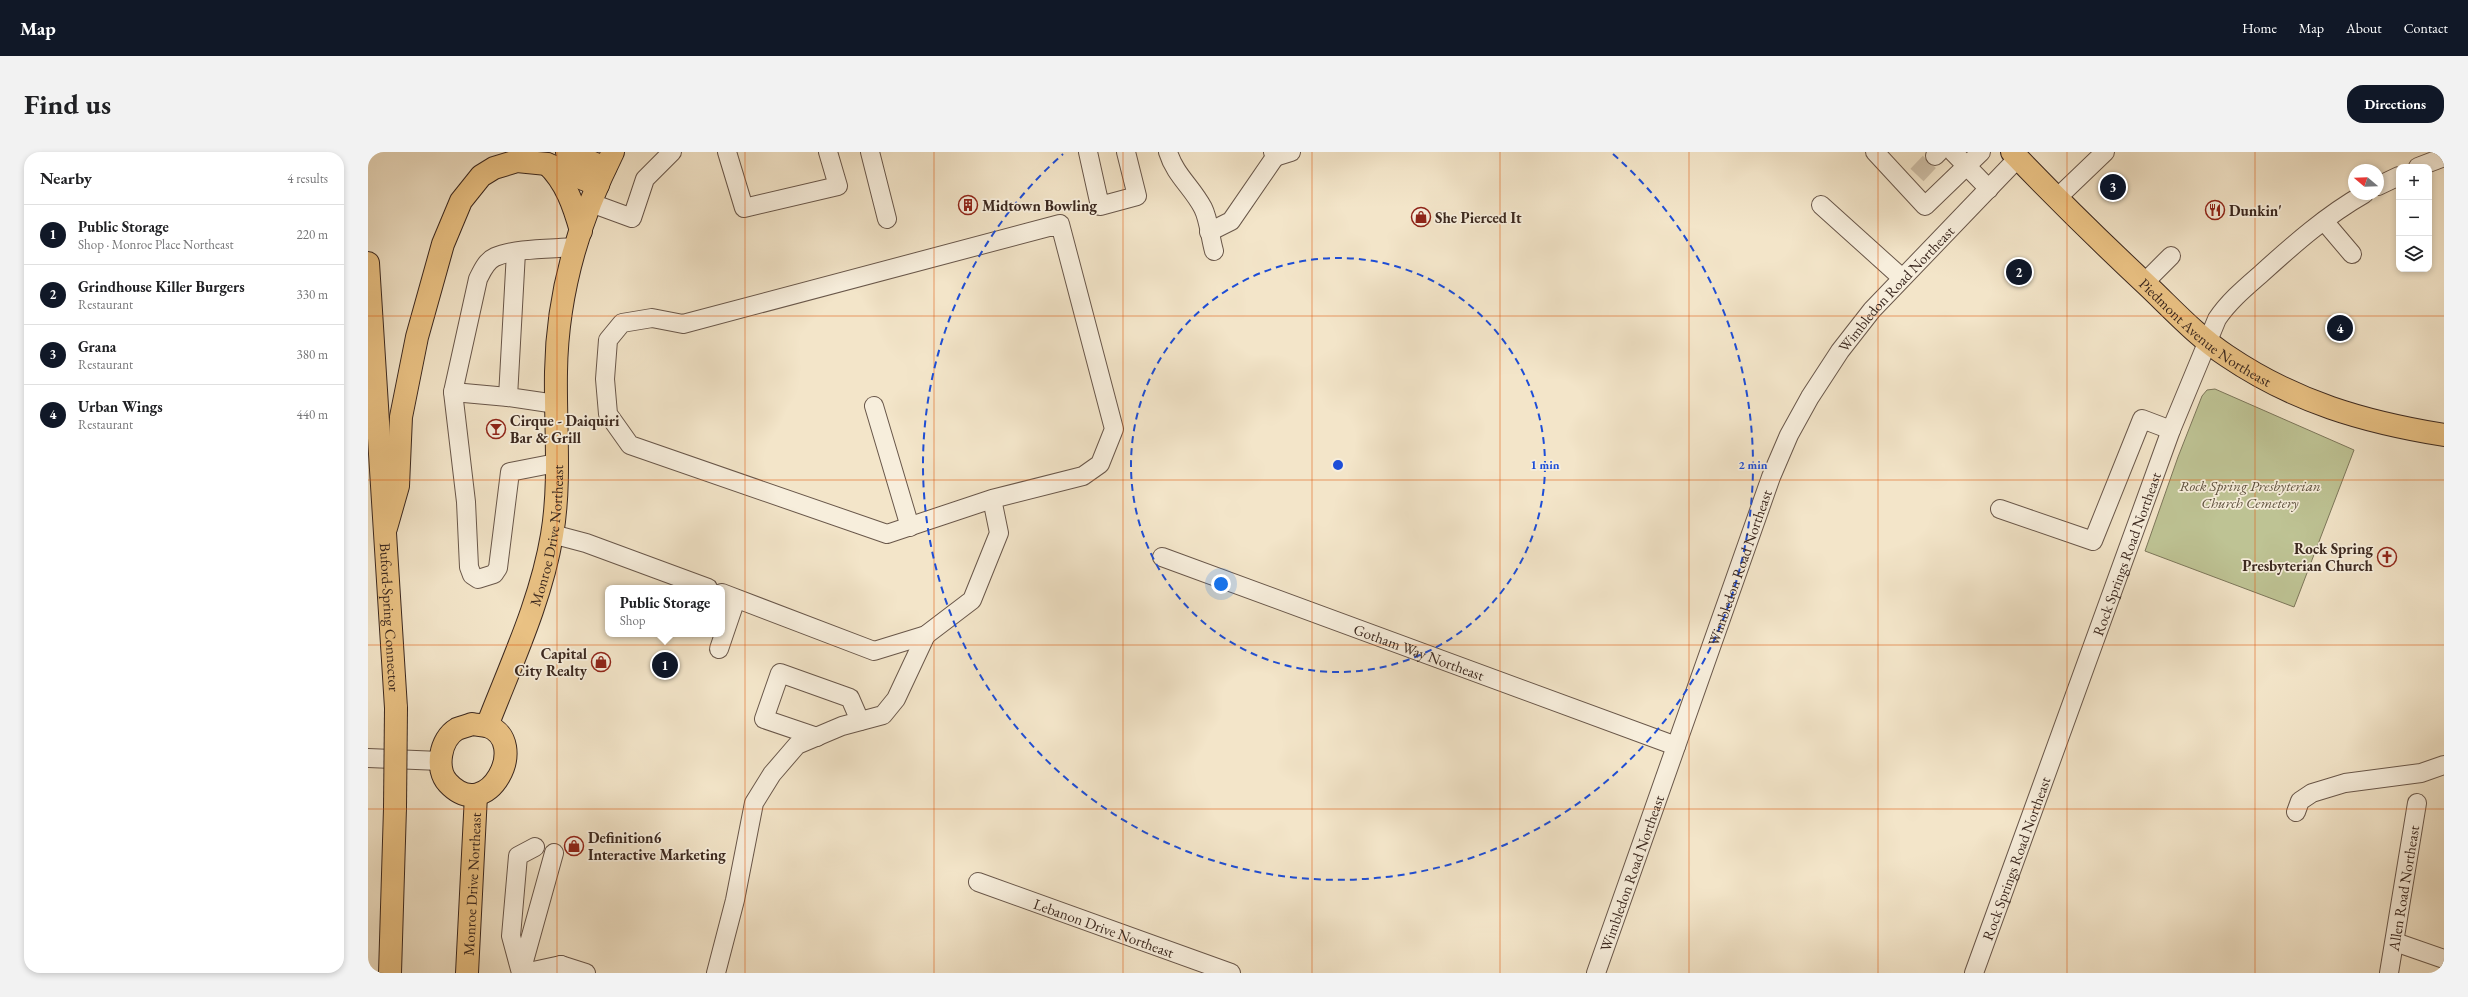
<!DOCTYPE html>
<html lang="en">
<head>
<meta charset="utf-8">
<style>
	body { margin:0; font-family:"EB Garamond",serif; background:#f2f2f2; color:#202124 }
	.controls { position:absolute; right:12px; top:12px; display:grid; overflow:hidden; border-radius:8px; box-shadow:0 2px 6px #0003 }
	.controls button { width:36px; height:36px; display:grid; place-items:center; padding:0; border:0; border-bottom:1px solid #e0e0e0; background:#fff; color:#202124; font:20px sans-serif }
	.compass { position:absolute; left:1980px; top:12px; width:36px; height:36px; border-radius:50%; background:#fff; box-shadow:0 2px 6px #0003; rotate:289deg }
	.you { position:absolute; left:853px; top:432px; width:14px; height:14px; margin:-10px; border:3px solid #fff; border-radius:50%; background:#1a73e8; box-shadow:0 0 0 6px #1a73e833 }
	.badge { display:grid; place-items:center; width:26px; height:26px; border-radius:50%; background:#111827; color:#fff; font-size:13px; font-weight:700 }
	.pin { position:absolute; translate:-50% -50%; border:2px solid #fff; box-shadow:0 1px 4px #0006 }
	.popup { position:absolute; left:237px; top:433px; width:120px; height:52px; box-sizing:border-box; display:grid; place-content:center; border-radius:8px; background:#fff; filter:drop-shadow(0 1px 3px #0005); font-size:13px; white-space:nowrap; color:#757577 }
	.popup b { font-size:15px; color:#202124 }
	.popup::after { content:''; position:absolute; left:50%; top:100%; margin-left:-8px; border:8px solid transparent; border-top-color:#fff }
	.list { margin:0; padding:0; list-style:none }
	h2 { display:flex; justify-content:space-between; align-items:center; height:52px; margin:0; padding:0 16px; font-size:17px }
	h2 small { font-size:13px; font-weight:400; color:#757577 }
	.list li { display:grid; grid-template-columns:26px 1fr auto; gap:12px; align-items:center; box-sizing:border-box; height:60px; padding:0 16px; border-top:1px solid #e0e0e0 }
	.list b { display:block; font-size:15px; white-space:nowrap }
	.list p { margin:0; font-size:13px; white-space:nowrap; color:#757577 }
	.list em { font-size:13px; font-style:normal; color:#757577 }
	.icon { flex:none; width:22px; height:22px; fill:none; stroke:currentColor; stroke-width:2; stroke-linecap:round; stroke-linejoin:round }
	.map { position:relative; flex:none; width:2076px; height:821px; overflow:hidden; border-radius:16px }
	header { display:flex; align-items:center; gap:24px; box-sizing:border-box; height:56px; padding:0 20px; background:#111827; color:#fff }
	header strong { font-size:19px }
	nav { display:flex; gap:22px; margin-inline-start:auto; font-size:14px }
	.intro { display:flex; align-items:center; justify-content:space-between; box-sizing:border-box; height:96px; padding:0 24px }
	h1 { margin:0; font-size:28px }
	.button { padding:10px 18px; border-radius:16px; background:#111827; color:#fff; font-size:14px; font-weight:700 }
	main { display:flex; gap:24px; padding:0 24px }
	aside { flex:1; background:#fff; border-radius:16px; box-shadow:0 2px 6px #0003 }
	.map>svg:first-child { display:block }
</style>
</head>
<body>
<header>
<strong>Map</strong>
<nav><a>Home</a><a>Map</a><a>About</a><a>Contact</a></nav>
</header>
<div class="intro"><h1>Find us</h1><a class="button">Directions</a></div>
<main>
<aside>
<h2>Nearby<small>4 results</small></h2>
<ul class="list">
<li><span class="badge">1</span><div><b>Public Storage</b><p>Shop · Monroe Place Northeast</p></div><em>220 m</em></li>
<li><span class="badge">2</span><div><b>Grindhouse Killer Burgers</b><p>Restaurant</p></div><em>330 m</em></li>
<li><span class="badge">3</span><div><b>Grana</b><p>Restaurant</p></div><em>380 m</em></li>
<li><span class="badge">4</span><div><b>Urban Wings</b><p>Restaurant</p></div><em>440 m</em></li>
</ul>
</aside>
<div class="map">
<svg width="2076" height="821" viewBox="0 0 2076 821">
	<rect width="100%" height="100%" fill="#f3e5c9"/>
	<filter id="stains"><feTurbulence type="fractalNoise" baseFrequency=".005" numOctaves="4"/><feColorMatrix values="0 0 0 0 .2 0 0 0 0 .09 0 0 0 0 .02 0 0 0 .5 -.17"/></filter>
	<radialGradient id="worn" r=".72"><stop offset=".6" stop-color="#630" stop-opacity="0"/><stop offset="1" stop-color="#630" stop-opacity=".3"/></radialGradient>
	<path fill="#bec394" stroke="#7c765a" d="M1847,237L1986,298L1926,455L1777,399L1810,305L1834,244L1839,238Z"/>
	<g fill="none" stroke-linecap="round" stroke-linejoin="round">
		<path stroke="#cebfa7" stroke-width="18" stroke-dasharray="18 9" stroke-linecap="butt" d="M1549,23L1567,4"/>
		<defs>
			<g id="minor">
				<path d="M359,0L376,56L470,34L460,0"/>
				<path d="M502,0L519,67"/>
				<path d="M720,0L732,54L769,44L758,0"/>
				<path d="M800,0C807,23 824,35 835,56C841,68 842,85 846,99"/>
				<path d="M905,0L907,5L923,0"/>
				<path d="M1507,0L1557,54L1613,0"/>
				<path d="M1585,0L1621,37"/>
				<path d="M1567,4L1571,0"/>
				<path d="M2050,15L2076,5"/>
				<path d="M2010,34L2031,24"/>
				<path d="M1689,46L1737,0"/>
				<path d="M223,51L264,66L277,27L304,0"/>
				<path d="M1453,53L1534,126"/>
				<path d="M1956,69L1984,102"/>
				<path d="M841,80L863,69L907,5"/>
				<path d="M148,100L140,245L188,252"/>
				<path d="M1776,131L1803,104"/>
				<path d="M85,240L140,245"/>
				<path d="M506,254L542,375"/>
				<path d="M188,311L142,320L130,416L126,422L110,427L104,423L101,415L98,350L85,240L110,127C114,119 118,109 127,105C147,96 184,97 207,95"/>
				<path d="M1632,357L1725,389L1774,267L1803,278"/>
				<path d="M184,382L218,391L340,436"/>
				<path id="s1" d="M794,405L1308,594"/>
				<path d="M354,441L506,499L558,483L604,448L631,381L624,347L519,382L262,293L240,262L237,227L240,188L254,171L284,166L315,172L692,72L746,277L732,312L715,324L624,347"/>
				<path d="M351,497L368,447"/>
				<path d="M449,585L396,567L412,521L482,546L492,569"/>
				<path d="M0,606L72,609"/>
				<path d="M1928,660L1932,649L1944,641L1977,631L2053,621L2076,613"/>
				<path id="s2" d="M610,730L863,821"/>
				<path d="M2027,790L2076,807"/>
				<path d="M153,820L186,701"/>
				<path d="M153,821L143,784L150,704L167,695"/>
				<path d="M156,821L193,813"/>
				<path d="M191,821L193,813L218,821"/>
				<path d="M348,821L367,748L386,651L404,622L429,593L474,574L515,563L528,547L558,483"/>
				<path id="s3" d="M1228,821L1403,325L1421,283L1442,245L1472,199L1504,158L1650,6"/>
				<path id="s4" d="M1606,821L1803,278L1849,167C1861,149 1878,135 1894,121C1926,92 1959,63 1996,42"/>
				<path id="s5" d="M2021,821L2049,651"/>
			</g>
			<g id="major">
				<path id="s6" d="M1644,0C1689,47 1735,92 1782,136C1807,160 1830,185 1859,204C1927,250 1996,270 2076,283"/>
				<path d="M104,572C109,573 114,573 119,574C163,589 120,674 80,631C67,617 72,587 89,577C94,575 99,574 104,572Z"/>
				<path id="s7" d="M119,574C143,512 173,449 184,383C193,330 187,274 188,220C189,143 211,68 245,0"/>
				<path id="s8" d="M99,821L108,643"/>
			</g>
			<g id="highway">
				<path d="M199,0L237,16"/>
				<path d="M179,12C198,30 206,54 213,79"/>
				<path id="s9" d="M0,111L28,556"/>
				<path d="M18,376L30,334L33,265L49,185L75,92L93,49L113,24L126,16L149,9L179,12L230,33"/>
				<path d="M22,821L27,656"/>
			</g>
		</defs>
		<use href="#minor" stroke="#69574a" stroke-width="20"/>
		<use href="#major" stroke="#3b281f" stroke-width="24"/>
		<use href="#highway" stroke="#3b281f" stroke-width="24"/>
		<use href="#minor" stroke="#f7eedc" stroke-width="18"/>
		<use href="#major" stroke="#eac284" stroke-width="22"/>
		<use href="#highway" stroke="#eac284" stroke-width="22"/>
		<defs>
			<path id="highway-bridge" d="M27,656L28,556"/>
		</defs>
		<use href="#highway-bridge" stroke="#3b281f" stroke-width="24" stroke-linecap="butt"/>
		<use href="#highway-bridge" stroke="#eac284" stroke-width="22"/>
	</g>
	<path fill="none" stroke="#df570d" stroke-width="1" stroke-opacity="0.55" d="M189,0V821M377,0V821M566,0V821M755,0V821M944,0V821M1132,0V821M1321,0V821M1510,0V821M1699,0V821M1887,0V821M0,164H2076M0,328H2076M0,493H2076M0,657H2076"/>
	<g fill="none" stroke="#1d4ed8" stroke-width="2" stroke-dasharray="7 5">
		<circle cx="970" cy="313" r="207"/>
		<path d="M1245 2A415 415 0 1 1 695 2"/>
	</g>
	<defs>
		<symbol id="building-ring" viewBox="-11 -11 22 22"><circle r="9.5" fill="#f7eedc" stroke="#8f2418" stroke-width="1.5"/><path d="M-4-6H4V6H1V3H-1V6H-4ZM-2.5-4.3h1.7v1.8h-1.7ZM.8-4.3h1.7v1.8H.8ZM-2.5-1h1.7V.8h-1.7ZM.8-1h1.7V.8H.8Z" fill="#8f2418"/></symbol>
		<symbol id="restaurant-ring" viewBox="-11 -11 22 22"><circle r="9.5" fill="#f7eedc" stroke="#8f2418" stroke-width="1.5"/><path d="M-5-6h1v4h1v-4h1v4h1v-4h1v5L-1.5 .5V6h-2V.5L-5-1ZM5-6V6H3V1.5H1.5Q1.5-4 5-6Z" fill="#8f2418"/></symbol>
		<symbol id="shop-ring" viewBox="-11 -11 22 22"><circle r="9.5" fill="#f7eedc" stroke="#8f2418" stroke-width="1.5"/><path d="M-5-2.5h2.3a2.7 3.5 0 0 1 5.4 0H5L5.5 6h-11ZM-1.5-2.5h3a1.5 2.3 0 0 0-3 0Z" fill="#8f2418"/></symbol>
		<symbol id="bar-ring" viewBox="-11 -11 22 22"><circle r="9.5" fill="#f7eedc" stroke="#8f2418" stroke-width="1.5"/><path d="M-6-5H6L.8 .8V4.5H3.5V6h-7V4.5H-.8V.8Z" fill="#8f2418"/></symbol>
		<symbol id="church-ring" viewBox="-11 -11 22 22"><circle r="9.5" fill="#f7eedc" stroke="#8f2418" stroke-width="1.5"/><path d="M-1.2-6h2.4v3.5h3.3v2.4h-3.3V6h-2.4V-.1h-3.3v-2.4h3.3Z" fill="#8f2418"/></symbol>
	</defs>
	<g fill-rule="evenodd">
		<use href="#building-ring" x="589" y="42" width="22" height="22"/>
		<use href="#restaurant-ring" x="1836" y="47" width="22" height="22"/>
		<use href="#shop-ring" x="1042" y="54" width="22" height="22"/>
		<use href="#bar-ring" x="117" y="266" width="22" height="22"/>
		<use href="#church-ring" x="2008" y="394" width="22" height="22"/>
		<use href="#shop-ring" x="222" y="499" width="22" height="22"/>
		<use href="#shop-ring" x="195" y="683" width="22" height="22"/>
	</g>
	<g text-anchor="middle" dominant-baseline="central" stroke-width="3.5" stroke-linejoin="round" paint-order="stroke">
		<g font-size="15" font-weight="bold" fill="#3b281f" stroke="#f7eedc" text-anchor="start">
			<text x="614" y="53">Midtown Bowling</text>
			<text x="1861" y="58">Dunkin'</text>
			<text x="1067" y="65">She Pierced It</text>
			<text x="142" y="268">Cirque - Daiquiri<tspan x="142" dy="17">Bar &amp; Grill</tspan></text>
			<text x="2005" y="396" text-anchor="end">Rock Spring<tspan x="2005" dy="17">Presbyterian Church</tspan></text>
			<text x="219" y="501" text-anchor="end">Capital<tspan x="219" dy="17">City Realty</tspan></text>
			<text x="220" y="685">Definition6<tspan x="220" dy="17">Interactive Marketing</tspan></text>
		</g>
		<g font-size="15" fill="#3b281f" stroke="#f7eedc">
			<text stroke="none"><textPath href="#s3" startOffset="754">Wimbledon Road Northeast</textPath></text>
			<text stroke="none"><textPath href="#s6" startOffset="265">Piedmont Avenue Northeast</textPath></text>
			<text stroke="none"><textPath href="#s7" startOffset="201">Monroe Drive Northeast</textPath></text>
			<text stroke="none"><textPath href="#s4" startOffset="446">Rock Springs Road Northeast</textPath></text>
			<text stroke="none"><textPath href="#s3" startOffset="430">Wimbledon Road Northeast</textPath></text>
			<text stroke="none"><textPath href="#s9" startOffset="355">Buford-Spring Connector</textPath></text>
			<text stroke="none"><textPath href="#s1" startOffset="274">Gotham Way Northeast</textPath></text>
			<text stroke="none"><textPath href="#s4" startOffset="122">Rock Springs Road Northeast</textPath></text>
			<text stroke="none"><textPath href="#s3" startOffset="106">Wimbledon Road Northeast</textPath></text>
			<text stroke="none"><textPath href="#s8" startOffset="89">Monroe Drive Northeast</textPath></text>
			<text stroke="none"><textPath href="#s5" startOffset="86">Allen Road Northeast</textPath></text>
			<text stroke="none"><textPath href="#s2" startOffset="134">Lebanon Drive Northeast</textPath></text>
		</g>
		<g font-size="15" font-style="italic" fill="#5c4f3c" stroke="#f7eedc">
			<text x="1882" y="333">Rock Spring Presbyterian<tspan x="1882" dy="17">Church Cemetery</tspan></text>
		</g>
	</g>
	<circle cx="970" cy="313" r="6" fill="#1d4ed8" stroke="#f7eedc" stroke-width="2"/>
	<g font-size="12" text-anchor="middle" font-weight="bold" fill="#1d4ed8" stroke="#f7eedc" stroke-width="3.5" stroke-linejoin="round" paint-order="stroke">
		<text x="1177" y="317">1 min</text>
		<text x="1385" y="317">2 min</text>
	</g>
	<rect width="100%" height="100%" filter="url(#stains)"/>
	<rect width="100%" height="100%" fill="url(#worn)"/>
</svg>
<div class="controls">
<button>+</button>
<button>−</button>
<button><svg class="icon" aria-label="layers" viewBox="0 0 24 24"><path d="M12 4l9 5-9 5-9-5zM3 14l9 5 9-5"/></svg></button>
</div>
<svg class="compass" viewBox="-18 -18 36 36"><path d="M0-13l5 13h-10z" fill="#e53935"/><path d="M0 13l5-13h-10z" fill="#757577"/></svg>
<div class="you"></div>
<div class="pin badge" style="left:297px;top:513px">1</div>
<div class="popup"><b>Public Storage</b>Shop</div>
<div class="pin badge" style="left:1651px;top:120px">2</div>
<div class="pin badge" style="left:1745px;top:35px">3</div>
<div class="pin badge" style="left:1972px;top:176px">4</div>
</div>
</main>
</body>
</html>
